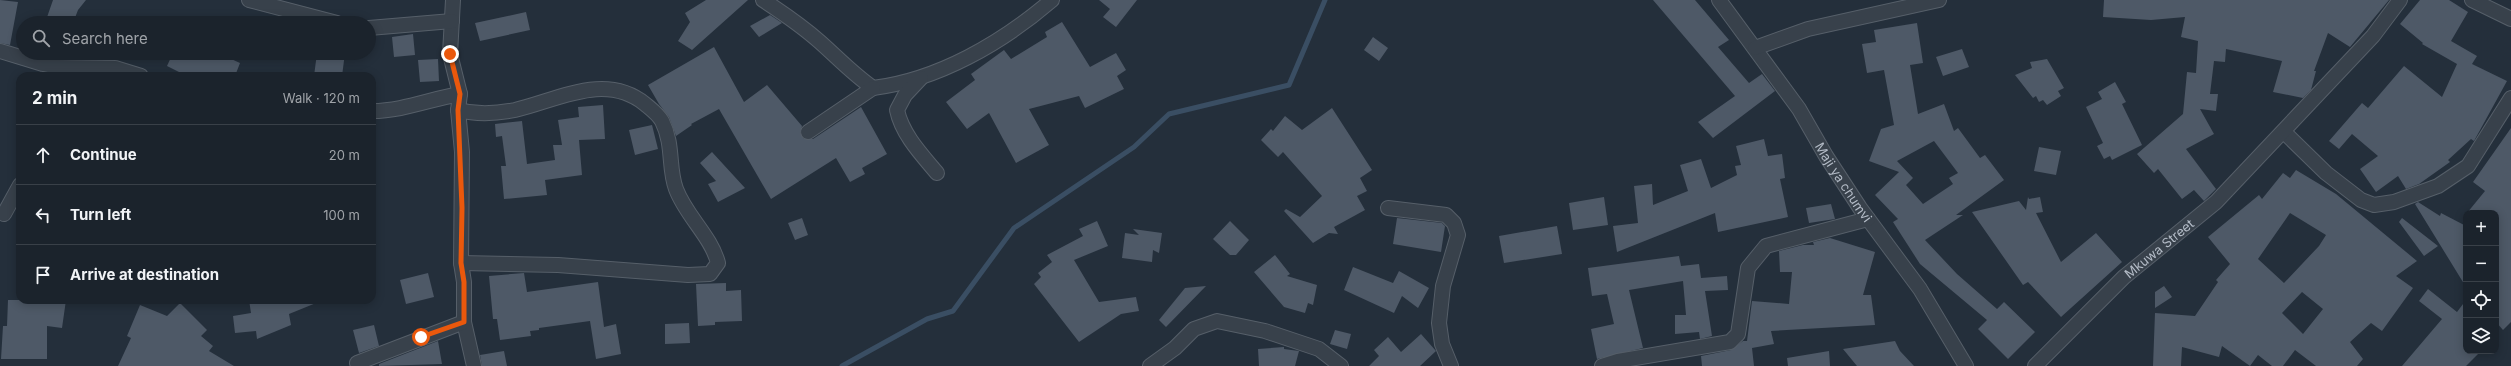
<!DOCTYPE html>
<html lang="en">
<head>
<meta charset="utf-8">
<style>
	body { margin:0; font-family:Inter,sans-serif; background:#242b34; color:#f1f3f6 }
	.controls { position:absolute; right:12px; bottom:12px; display:grid; overflow:hidden; border-radius:8px; box-shadow:0 2px 10px #0003 }
	.controls button { width:36px; height:36px; display:grid; place-items:center; padding:0; border:0; border-bottom:1px solid #394048; background:#1b232c; color:#f1f3f6; font:20px sans-serif }
	.stop { position:absolute; width:12px; height:12px; margin:-9px; border:3px solid #ea580c; border-radius:50%; background:#fff }
	.stop.end { background:#ea580c; border-color:#fff; box-shadow:0 1px 4px #0008 }
	.list { margin:0; padding:0; list-style:none }
	h2 { display:flex; justify-content:space-between; align-items:center; height:52px; margin:0; padding:0 16px; font-size:17px }
	h2 small { font-size:13px; font-weight:400; color:#a0a4a9 }
	.list li { display:grid; grid-template-columns:26px 1fr auto; gap:12px; align-items:center; box-sizing:border-box; height:60px; padding:0 16px; border-top:1px solid #394048 }
	.list b { display:block; font-size:15px; white-space:nowrap }
	.list em { font-size:13px; font-style:normal; color:#a0a4a9 }
	.icon { flex:none; width:22px; height:22px; fill:none; stroke:currentColor; stroke-width:2; stroke-linecap:round; stroke-linejoin:round }
	.map { position:relative; flex:none; width:2511px; height:366px; overflow:hidden }
	.search { position:absolute; background:#1b232c; box-shadow:0 2px 10px #0003; left:16px; top:16px; width:360px; height:44px; display:flex; align-items:center; gap:10px; box-sizing:border-box; padding:0 14px; border-radius:22px; color:#a0a4a9; font-size:15px }
	.panel { position:absolute; background:#1b232c; box-shadow:0 2px 10px #0003; left:16px; top:72px; width:360px; height:232px; border-radius:12px }
	.map>svg:first-child { display:block }
</style>
</head>
<body>
<div class="map">
<svg width="2511" height="366" viewBox="0 0 2511 366">
	<rect width="100%" height="100%" fill="#242f3b"/>
	<g fill="none" stroke-linecap="round" stroke-linejoin="round">
		<path stroke="#3a4e63" stroke-width="5" d="M842,366L927,319L953,311L1014,228L1134,147L1169,114L1289,85L1325,0"/>
	</g>
	<path fill="#4e5967" fill-rule="evenodd" d="M0,0L18,2L10,45L0,43Z
		M53,0H86L78,10L73,23H45Z
		M706,0H748L692,50L678,41L690,22L685,13Z
		M1099,0H1137L1116,27L1103,17L1110,9Z
		M1653,0H1695L1729,40L1718,47L1749,83L1762,74L1775,91L1713,138L1698,122L1735,96Z
		M2104,0H2389L2350,47L2328,33L2314,71H2316L2311,90L2303,98L2273,92L2282,61L2226,49L2225,62L2214,61L2210,94H2218L2216,111L2200,109L2214,134L2186,149L2216,189L2204,201L2194,190L2182,199L2158,169L2154,173L2137,154L2183,114L2187,72L2196,73L2198,41L2181,37L2185,17L2151,20L2103,17Z
		M2420,0H2449L2468,12L2451,41L2477,56L2472,64L2507,81L2474,141L2471,139L2448,160L2450,162L2419,184L2406,189L2398,176L2376,192L2360,169L2378,156L2352,134L2339,149L2329,141L2362,103L2368,108L2404,66L2442,97L2457,64L2422,44L2423,43L2400,24Z
		M526,12L530,30L480,41L475,23Z
		M770,15L782,23L759,37L750,26Z
		M1062,22L1090,67L1116,53L1126,70L1117,76L1124,89L1085,108L1079,96L1029,109L1049,145L1016,163L989,113L967,129L946,102L975,80L971,74L1004,50L1011,59L1047,37L1045,32Z
		M1917,23L1923,63L1910,65L1918,114L1944,104L1954,131L1958,128L1980,158L1985,155L2004,180L1956,215H1963L1925,240L1957,274L1997,309L2004,302L2035,332L2008,359L1978,329L1987,320L1920,264L1893,222L1898,219L1875,195L1899,172L1869,161L1881,129L1894,125L1884,70L1867,73L1862,44L1876,42L1874,30ZM1934,141L1958,173L1949,178L1953,184L1923,204L1906,185L1913,178L1897,161Z
		M413,34L415,55L394,57L392,37Z
		M1373,37L1388,48L1379,61L1364,50Z
		M714,47L744,102L767,85L802,126L800,133L804,139H813L861,107L887,154L862,168L865,174L850,182L836,158L771,199L719,109L691,124L692,125L676,136L669,117L659,104L648,85Z
		M1962,49L1969,67L1943,76L1936,57Z
		M173,53H218L240,63L235,76H187L167,66Z
		M317,53H345L342,76H314Z
		M438,59L439,81L420,82L418,60Z
		M2047,59L2064,88L2058,91L2061,96L2047,105L2043,100L2039,102L2036,96L2033,98L2015,75L2032,68L2030,62Z
		M2115,82L2126,102L2122,104L2142,145L2112,160L2110,156L2104,159L2097,146L2103,143L2086,107L2102,99L2098,92Z
		M603,105L605,139L579,140L582,175L545,180L547,195L504,199L501,166H506L502,136L496,137L495,124L522,121L527,164L555,160L553,145H562L558,120L579,117L578,107Z
		M1332,108L1372,170L1360,178L1367,191L1357,196L1365,210L1334,227L1338,234L1329,233L1313,243L1284,211L1286,209L1300,217L1322,196L1283,152L1278,157L1261,140L1271,129L1273,131L1285,116L1302,130Z
		M652,125L658,149L635,155L629,130Z
		M2511,128V322L2503,330L2496,322V213H2467L2485,191L2473,182Z
		M1764,139L1768,156L1782,154L1785,178L1780,179L1788,217L1718,232L1715,213L1617,252L1613,226L1638,223L1634,186L1652,184L1653,205L1688,191L1680,165L1701,159L1711,188L1737,175L1735,166L1741,165L1736,146Z
		M2039,147L2061,151L2056,175L2034,171Z
		M712,152L745,188L718,202L708,184L716,181L700,163Z
		M2296,170L2336,194L2417,261L2396,276L2413,288L2382,331L2371,323L2350,342L2363,359L2357,366H2316L2295,350L2283,366H2272L2258,355L2250,366L2222,346L2219,357L2182,347L2181,366H2153L2155,313L2195,316L2218,282L2216,280L2230,264L2208,237L2259,195L2262,199L2283,173L2290,178ZM2290,213L2326,235L2319,246L2284,283L2258,259ZM2302,292L2323,309L2303,334L2282,313Z
		M1604,197L1608,225L1573,230L1569,203Z
		M2028,197L2029,199L2040,197L2043,212L2036,213L2061,262L2096,233L2122,262L2061,317L2028,282L2023,285L1972,212L2019,201L2026,210Z
		M2418,202L2440,216L2441,213L2466,226V287L2415,204Z
		M1831,204L1835,219L1809,223L1806,208Z
		M802,218L808,235L795,240L788,223Z
		M1397,218L1442,223L1445,226L1441,252L1393,244Z
		M2402,218L2438,246L2424,256L2399,222Z
		M1097,221L1108,246L1074,260L1099,302L1136,297L1139,311L1121,314L1079,342L1034,284L1041,277L1038,273L1052,262L1047,255L1083,236L1079,229Z
		M1230,221L1249,240L1236,255H1230L1213,239Z
		M1557,226L1562,254L1504,263L1499,236Z
		M1133,229L1162,233L1159,253L1153,250L1152,262L1122,258L1125,233L1139,235Z
		M1830,238L1875,252L1863,295H1871L1875,325L1771,331L1774,344L1752,348L1754,366H1702L1701,356L1731,350L1743,341H1747L1752,301L1789,304L1792,272H1780L1779,251L1803,245H1814L1813,242Z
		M1275,255L1290,274L1287,276L1317,285L1313,305L1308,303L1305,313L1284,307L1254,272Z
		M1679,256L1681,266L1699,264L1701,278L1727,276L1728,290L1705,291L1712,336L1700,339L1699,332L1675,334V315H1686L1683,281L1629,290L1643,348L1597,359L1591,329L1614,324L1607,294L1592,296L1588,268Z
		M1353,267L1393,283L1399,271L1429,288L1418,308L1402,296L1394,313L1344,290Z
		M428,273L434,297L406,304L400,280Z
		M524,273L527,292L598,282L604,327L616,324L621,354L596,359L590,321L539,328V330L530,331L531,336L500,340L497,319H493L489,276Z
		M726,283V291L741,290L742,321L715,322V325L698,326L696,284Z
		M1206,286L1166,327L1159,320L1185,288Z
		M2164,286L2172,297L2155,308V292Z
		M2428,289L2457,312L2466,300V351H2481L2466,366H2402L2442,319L2419,301Z
		M8,300H66L62,328L47,326V359H1L3,326H7Z
		M249,300H321V301L289,314L291,325L257,339L256,331L235,333L233,316L251,313Z
		M180,303L207,330L201,336L213,346L209,351L234,366H118L131,338L127,336L140,305L167,316Z
		M689,323L690,343L665,344V324Z
		M374,325L379,346L359,353L353,330Z
		M1335,330L1351,334L1347,349L1330,344Z
		M1421,334L1436,351L1420,366H1369L1379,356L1374,350L1388,337L1401,352Z
		M438,341L442,364L379,366V364Z
		M1895,341L1900,351L1914,366H1857L1843,349Z
		M1284,347V349L1299,351L1295,366H1259L1258,349Z
		M504,351L507,366H482L480,355Z
		M1829,351L1830,366H1788L1787,358Z"/>
	<g fill="none" stroke-linecap="round" stroke-linejoin="round">
		<defs>
			<g id="street">
				<path d="M249,0L337,23"/>
				<path d="M453,0L450,54L460,94L458,110L462,152L461,263L464,282V322L474,366"/>
				<path d="M763,0C783,13 802,26 820,42C838,58 853,74 873,88C938,80 1002,43 1052,0"/>
				<path id="s1" d="M1719,0L1799,109L1826,156L1860,208L1920,289L1966,366"/>
				<path d="M2472,0L2511,19"/>
				<path d="M369,28L452,21"/>
				<path d="M1755,48L1808,29L1939,0"/>
				<path d="M0,51L43,64L58,67L115,68L141,76"/>
				<path d="M921,78L905,95L897,110C902,134 921,154 937,173"/>
				<path d="M458,110C478,115 495,114 515,110C558,100 605,72 645,104C651,109 658,114 662,121C674,145 668,168 676,189C686,216 711,236 718,263L710,274L688,275L558,265L461,263"/>
				<path d="M372,111C403,111 430,99 460,94"/>
				<path d="M808,132L873,88"/>
				<path d="M2284,132L2326,173L2361,200L2374,205L2394,202L2438,186L2468,166L2511,98"/>
				<path d="M1388,208L1446,215L1454,223L1458,235L1443,286L1439,323L1442,344L1451,366"/>
				<path d="M4,214L20,185"/>
				<path d="M357,363L464,322"/>
				<path d="M1150,366L1175,348L1194,329L1217,321L1265,331L1319,349L1341,366"/>
				<path d="M1602,366L1618,361L1730,342L1738,334L1748,268L1766,246L1868,219"/>
				<path id="s2" d="M2035,366L2124,277L2216,202L2373,36L2400,0"/>
			</g>
		</defs>
		<use href="#street" stroke="#565f69" stroke-width="16"/>
		<use href="#street" stroke="#38414b" stroke-width="14"/>
	</g>
	<g fill="none" stroke-linecap="round" stroke-linejoin="round">
		<path stroke="#ea580c" stroke-width="5" d="M421,337L464,322V282L461,263L462,208L458,110L460,94L450,54"/>
	</g>
	<g text-anchor="middle" dominant-baseline="central" stroke-width="3.5" stroke-linejoin="round" paint-order="stroke">
		<g font-size="13" fill="#b4bcc7" stroke="#1d2630">
			<text stroke="none"><textPath href="#s1" startOffset="221">Maji ya chumvi</textPath></text>
			<text stroke="none"><textPath href="#s2" startOffset="171">Mkuwa Street</textPath></text>
		</g>
	</g>
</svg>
<div class="controls">
<button>+</button>
<button>−</button>
<button><svg class="icon" aria-label="locate" viewBox="0 0 24 24"><circle cx="12" cy="12" r="6"/><path d="M12 2v4M12 18v4M2 12h4M18 12h4"/></svg></button>
<button><svg class="icon" aria-label="layers" viewBox="0 0 24 24"><path d="M12 4l9 5-9 5-9-5zM3 14l9 5 9-5"/></svg></button>
</div>
<div class="stop" style="left:421px;top:337px"></div>
<div class="stop end" style="left:450px;top:54px"></div>
<div class="search"><svg class="icon" aria-label="search" viewBox="0 0 24 24"><circle cx="10" cy="10" r="6"/><path d="M15 15l6 6"/></svg>Search here</div>
<section class="panel">
<h2>2 min<small>Walk · 120 m</small></h2>
<ul class="list">
<li><svg class="icon" aria-label="ahead" viewBox="0 0 24 24"><path d="M12 20V5M6 11l6-6 6 6"/></svg><div><b>Continue</b></div><em>20 m</em></li>
<li><svg class="icon" aria-label="left" viewBox="0 0 24 24"><path d="M17 20v-9H6M10 6l-5 5 5 5"/></svg><div><b>Turn left</b></div><em>100 m</em></li>
<li><svg class="icon" aria-label="arrive" viewBox="0 0 24 24"><path d="M6 21V4h12l-3 4 3 4H6"/></svg><div><b>Arrive at destination</b></div></li>
</ul>
</section>
</div>
</body>
</html>
